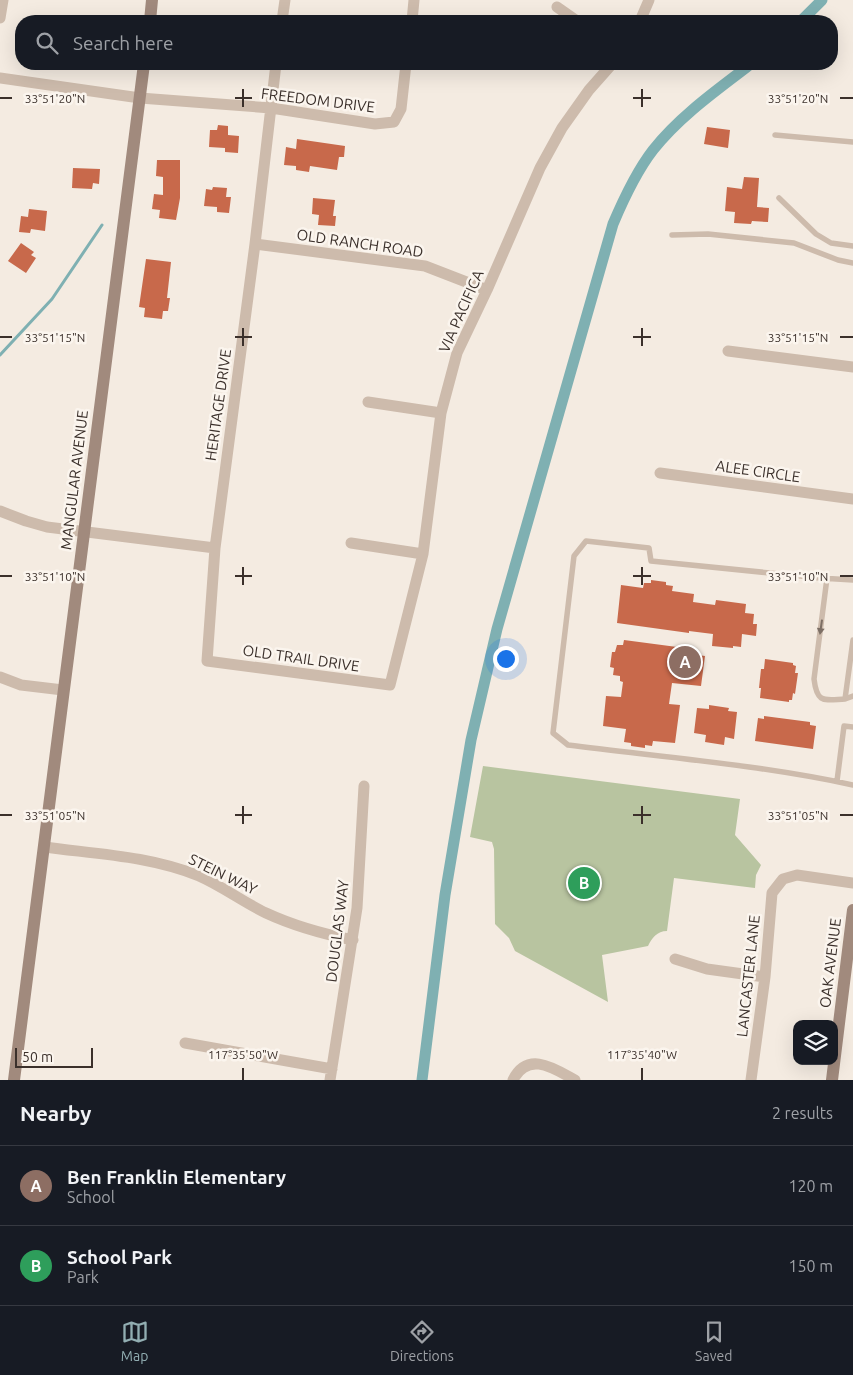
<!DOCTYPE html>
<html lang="en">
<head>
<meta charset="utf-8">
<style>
	body { margin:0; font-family:Ubuntu,sans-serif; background:#242831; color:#f1f3f6 }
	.controls { position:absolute; right:15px; bottom:15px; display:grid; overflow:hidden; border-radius:10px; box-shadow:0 5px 20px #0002 }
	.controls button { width:45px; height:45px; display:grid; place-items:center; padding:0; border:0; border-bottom:1px solid #363941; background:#171b24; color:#f1f3f6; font:25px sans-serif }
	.scale { position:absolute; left:15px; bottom:12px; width:78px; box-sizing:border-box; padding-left:5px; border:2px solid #3b302b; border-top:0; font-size:14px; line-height:18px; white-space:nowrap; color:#3b302b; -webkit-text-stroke:4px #fbf5ee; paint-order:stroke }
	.you { position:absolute; left:505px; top:658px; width:18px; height:18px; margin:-12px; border:4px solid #fff; border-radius:50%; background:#1a73e8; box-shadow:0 0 0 8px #1a73e833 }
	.badge { display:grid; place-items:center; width:32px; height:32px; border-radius:50%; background:#92aeb2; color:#fff; font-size:16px; font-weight:700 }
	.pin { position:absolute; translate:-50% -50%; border:2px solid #fff; box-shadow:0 1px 5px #0006 }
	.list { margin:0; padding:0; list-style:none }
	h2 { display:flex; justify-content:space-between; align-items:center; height:65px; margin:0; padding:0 20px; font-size:21px }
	h2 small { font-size:16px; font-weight:400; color:#9ea1a6 }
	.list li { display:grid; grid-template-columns:32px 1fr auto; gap:15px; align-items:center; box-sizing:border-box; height:80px; padding:0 20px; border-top:1px solid #363941 }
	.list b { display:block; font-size:19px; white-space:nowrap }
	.list p { margin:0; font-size:16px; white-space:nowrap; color:#9ea1a6 }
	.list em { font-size:16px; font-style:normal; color:#9ea1a6 }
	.icon { flex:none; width:28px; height:28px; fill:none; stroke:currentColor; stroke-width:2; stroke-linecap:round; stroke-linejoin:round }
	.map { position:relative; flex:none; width:853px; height:1080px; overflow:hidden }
	.search { position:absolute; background:#171b24; box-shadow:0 5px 20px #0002; left:15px; right:15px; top:15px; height:55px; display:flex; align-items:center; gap:12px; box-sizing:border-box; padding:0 18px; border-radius:20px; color:#9ea1a6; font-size:19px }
	.sheet { height:225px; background:#171b24 }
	nav { display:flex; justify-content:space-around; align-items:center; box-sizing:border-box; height:70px; border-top:1px solid #363941; background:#171b24; font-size:14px; color:#9ea1a6 }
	nav a { display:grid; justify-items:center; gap:2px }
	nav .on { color:#92aeb2 }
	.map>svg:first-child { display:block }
</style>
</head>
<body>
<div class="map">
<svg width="853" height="1080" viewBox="0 0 853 1080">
	<rect width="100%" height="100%" fill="#f4ebe1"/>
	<path fill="#b8c4a0" d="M483,766L740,799L735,835L761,865L756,875L755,888L674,878L667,931C657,931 652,938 648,946L602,955L608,1002L515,951L509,938L495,924L494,849L492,842L470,837Z"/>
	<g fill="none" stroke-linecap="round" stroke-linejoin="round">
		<path stroke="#7fb0b2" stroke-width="3" d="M0,355L52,299L102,225"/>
		<path stroke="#7fb0b2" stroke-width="11" d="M801,21L822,0
			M422,1080L445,895L471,740L497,629L613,224C624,198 636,172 653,150C680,116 717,90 751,64"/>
	</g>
	<path fill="#c8694b" d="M218,125L228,126V135L239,136L238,153L225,152V148L209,147L210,130H217Z
		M707,127L730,130L728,148L704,144Z
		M297,139L345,146L344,157H339L337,170L310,166L309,172L296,170V166L284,165L286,147L296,149Z
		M157,160H180V198L176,220L159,218L160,210L152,209L154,194L163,195V177L156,176Z
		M73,168L100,169L99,184L93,183L92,189L72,188Z
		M744,177L759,178L757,207L769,208L768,222L752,221L751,224L734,223L735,212L725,211L727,187L742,189Z
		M213,187L227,188L226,197H231L229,213L217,212V207L204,206L206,189L212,190Z
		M313,198L335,200L333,216H336L335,226L318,225L319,215L312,214Z
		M29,209L47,211L45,231L31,229L30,233L19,232L21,216L28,217Z
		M21,243L34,252L31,255L36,258L26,273L8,261Z
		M146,259L171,262L167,298H170L168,311H163L162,319L144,317L145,308L139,307Z
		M651,580L666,582V585L673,586L672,591L694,594L693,602L715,605L716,600L746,604L745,613L754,614L753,624H757L756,636L742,634L741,647L733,646V648L712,646L713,634L689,631V633L617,623L621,585L643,588L644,583H651Z
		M624,640L677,647L676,652L705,656L701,686L672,683L669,704L680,705L675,743L653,741L652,746L645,745V748L631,746V743L624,742L626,729L603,726L606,696L621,697L623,682L620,681V676L613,675L614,668L610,667L612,652H615L617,645H623Z
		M765,659L793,663V665L796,666L795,673H798L795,694L793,693L792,700H789V702L760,698L761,688H759L761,669H764Z
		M709,705L729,708L728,711L737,712L734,739L725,737L724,745L705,742L706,735L694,733L697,708L709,709Z
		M764,716L810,722V725L816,726L813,749L755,741L758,718L764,719Z"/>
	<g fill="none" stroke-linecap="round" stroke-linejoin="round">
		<path stroke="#cdbbac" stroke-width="5.5" d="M775,135L853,142
			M779,198L816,234L831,243L853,246
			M672,235L708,234L794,243L838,260L853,263
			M827,578L814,679C817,704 824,700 845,699
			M853,580L820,578L651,561L649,548L586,541L574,556L553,733L568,745C662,757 761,765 853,785
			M853,640L845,699L853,696
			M837,781L844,726L853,727"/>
		<path stroke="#cdbbac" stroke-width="11" d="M557,7L577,21
			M0,18L3,0
			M282,21L285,0
			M412,21L414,0
			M640,21L649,0
			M276,64L255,244L215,548L207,661L390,685L423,554L441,413L457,353L487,290L540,168L562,128L589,90L612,64
			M0,78L140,98L271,108L375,124L394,122L401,109L406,64
			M255,244L425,266L487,290
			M728,351L853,367
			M368,402L441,413
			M660,473L853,499
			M0,511L26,521L47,527L215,548
			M351,543L423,554
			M0,677L21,685L63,690
			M44,847C96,854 150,856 199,876C222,886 243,902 266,913C294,926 323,934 353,940
			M675,959L707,969L765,977
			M185,1043L332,1069
			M330,1080L357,908L364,786
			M513,1080C528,1050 555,1069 575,1080
			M751,1080L765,977L772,893L783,879L797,875L853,883"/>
		<path stroke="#a18a7d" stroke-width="12" d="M150,21L152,0
			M14,1080L144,64
			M832,1080L853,910"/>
	</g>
	<defs><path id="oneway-solid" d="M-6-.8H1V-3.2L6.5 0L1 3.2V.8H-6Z" transform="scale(1.25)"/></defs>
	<use fill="#7d6f65" href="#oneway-solid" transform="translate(821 627) rotate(98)"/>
	<path fill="none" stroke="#3b302b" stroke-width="2" d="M243,89V107M642,89V107M0,98H12M235,98H252M633,98H651M840,98H853M243,328V346M642,328V346M0,337H12M235,337H252M633,337H651M840,337H853M243,567V585M642,567V585M0,576H12M235,576H252M633,576H651M840,576H853M243,806V824M642,806V824M0,815H12M235,815H252M633,815H651M840,815H853M243,1068V1080M642,1068V1080"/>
	<g text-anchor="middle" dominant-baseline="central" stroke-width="5" stroke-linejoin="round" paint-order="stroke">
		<g font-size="15" fill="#3b302b" stroke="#fbf5ee">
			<text transform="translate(318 100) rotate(7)">FREEDOM DRIVE</text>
			<text transform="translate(360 243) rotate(8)">OLD RANCH ROAD</text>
			<text transform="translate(461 311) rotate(-66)">VIA PACIFICA</text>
			<text transform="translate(218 405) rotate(-82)">HERITAGE DRIVE</text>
			<text transform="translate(758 471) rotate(8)">ALEE CIRCLE</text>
			<text transform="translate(74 480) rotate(-83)">MANGULAR AVENUE</text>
			<text transform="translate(301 658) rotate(8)">OLD TRAIL DRIVE</text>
			<text transform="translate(223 874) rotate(26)">STEIN WAY</text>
			<text transform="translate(337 931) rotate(-83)">DOUGLAS WAY</text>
			<text transform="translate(830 963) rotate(-83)">OAK AVENUE</text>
			<text transform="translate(748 976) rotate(-84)">LANCASTER LANE</text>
		</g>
	</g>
	<g font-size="12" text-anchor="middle" fill="#3b302b" stroke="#fbf5ee" stroke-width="5" stroke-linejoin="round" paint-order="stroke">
		<text x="55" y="103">33°51'20"N</text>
		<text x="798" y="103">33°51'20"N</text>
		<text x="55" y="342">33°51'15"N</text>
		<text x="798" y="342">33°51'15"N</text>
		<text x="55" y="581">33°51'10"N</text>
		<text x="798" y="581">33°51'10"N</text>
		<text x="55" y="820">33°51'05"N</text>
		<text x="798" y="820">33°51'05"N</text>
		<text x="243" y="1059">117°35'50"W</text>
		<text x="642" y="1059">117°35'40"W</text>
	</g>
</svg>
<div class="controls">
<button><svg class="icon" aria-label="layers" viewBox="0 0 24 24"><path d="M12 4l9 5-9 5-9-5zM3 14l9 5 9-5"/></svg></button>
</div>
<div class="scale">50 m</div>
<div class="you"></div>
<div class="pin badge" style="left:685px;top:662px;background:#8d6e63">A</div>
<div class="pin badge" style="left:584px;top:883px;background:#2e9e5b">B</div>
<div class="search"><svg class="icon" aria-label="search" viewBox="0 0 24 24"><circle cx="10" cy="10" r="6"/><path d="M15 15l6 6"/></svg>Search here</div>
</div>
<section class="sheet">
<h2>Nearby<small>2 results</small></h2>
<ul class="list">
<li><span class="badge" style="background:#8d6e63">A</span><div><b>Ben Franklin Elementary</b><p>School</p></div><em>120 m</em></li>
<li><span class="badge" style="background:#2e9e5b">B</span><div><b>School Park</b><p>Park</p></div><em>150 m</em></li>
</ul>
</section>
<nav>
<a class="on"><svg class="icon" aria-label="map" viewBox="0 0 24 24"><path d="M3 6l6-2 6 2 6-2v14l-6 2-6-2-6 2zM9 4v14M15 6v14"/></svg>Map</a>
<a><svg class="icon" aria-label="directions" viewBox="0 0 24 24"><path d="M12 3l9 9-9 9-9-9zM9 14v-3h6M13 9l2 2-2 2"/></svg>Directions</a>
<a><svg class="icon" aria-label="saved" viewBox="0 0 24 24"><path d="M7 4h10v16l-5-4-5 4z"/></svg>Saved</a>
</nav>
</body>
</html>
